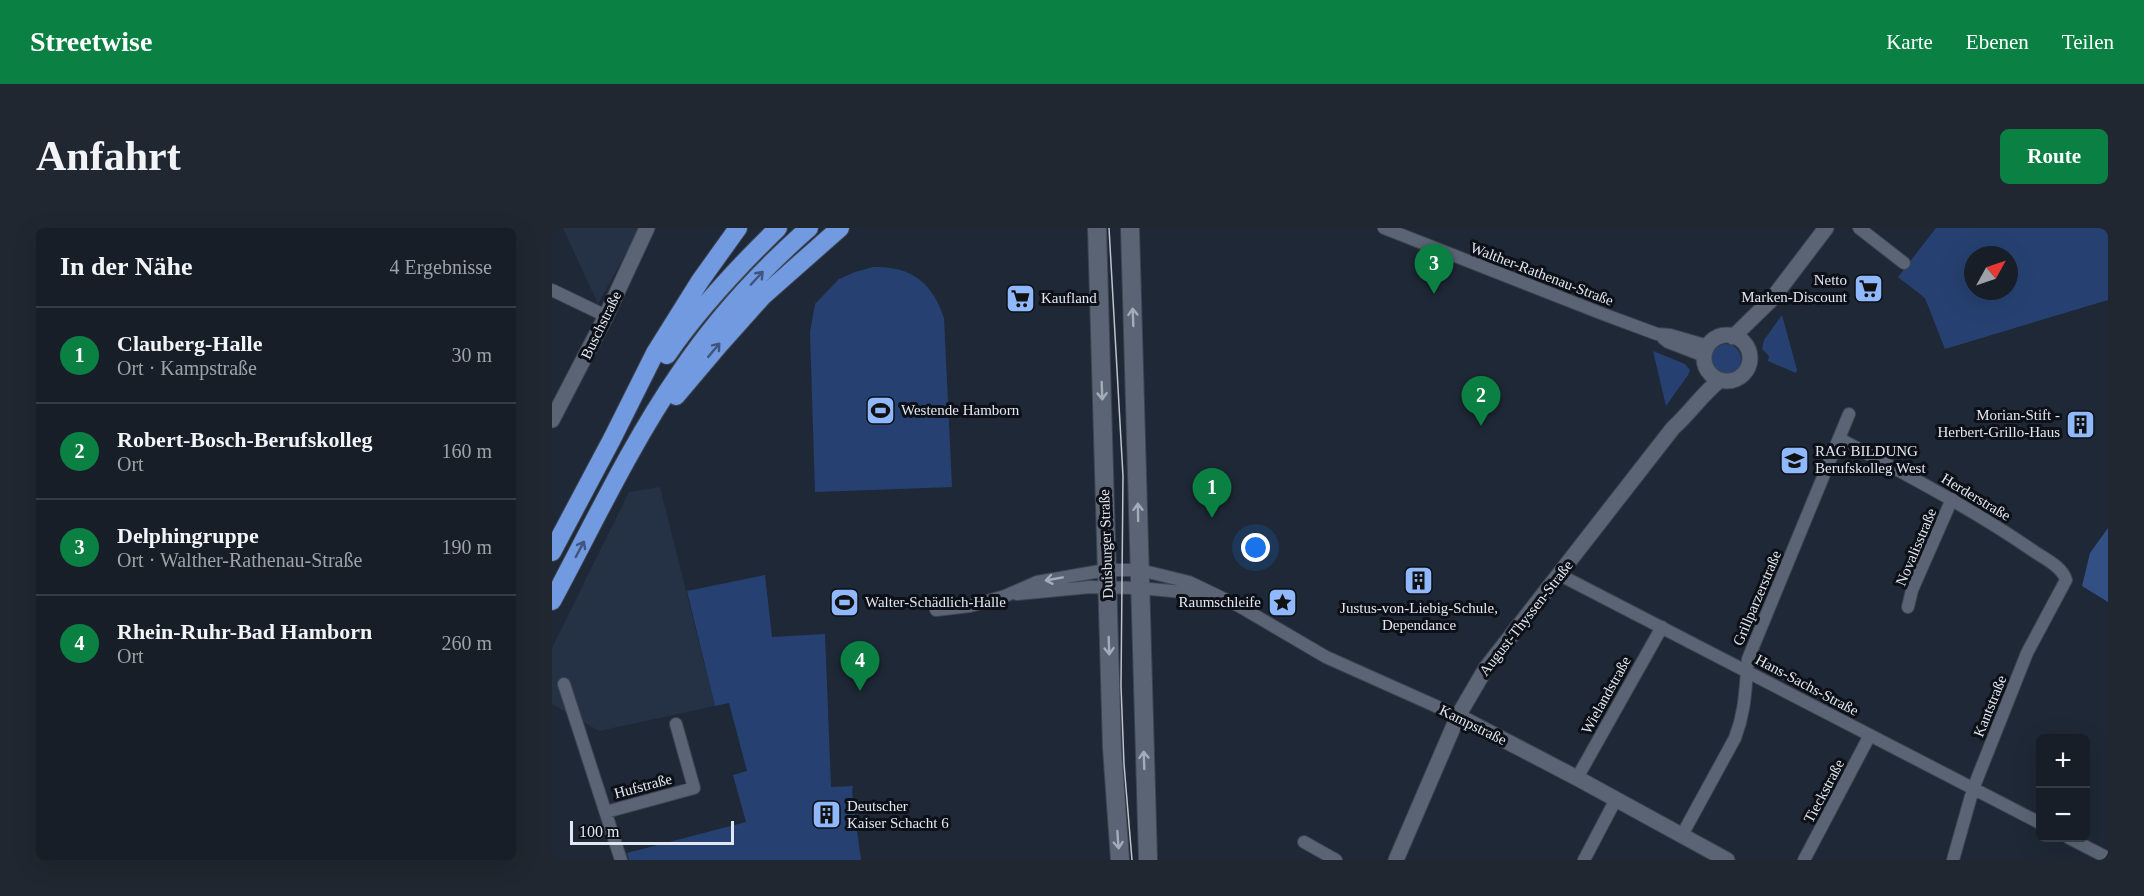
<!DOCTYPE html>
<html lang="de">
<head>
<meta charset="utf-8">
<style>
	body { margin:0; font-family:Georgia,serif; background:#202730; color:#f1f3f6 }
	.controls { position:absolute; right:18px; bottom:18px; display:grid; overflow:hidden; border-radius:9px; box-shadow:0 6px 24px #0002 }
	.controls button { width:54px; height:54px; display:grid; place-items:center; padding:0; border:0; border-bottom:2px solid #363c45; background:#171e28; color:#f1f3f6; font:30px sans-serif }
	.compass { position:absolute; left:1412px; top:18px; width:54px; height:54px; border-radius:50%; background:#171e28; box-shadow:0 6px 24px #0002; rotate:50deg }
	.scale { position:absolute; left:18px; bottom:15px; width:164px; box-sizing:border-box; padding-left:6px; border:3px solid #e1e7f1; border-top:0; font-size:16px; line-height:21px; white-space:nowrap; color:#e1e7f1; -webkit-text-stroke:4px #0d1017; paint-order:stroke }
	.you { position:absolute; left:704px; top:320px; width:21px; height:21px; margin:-15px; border:4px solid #fff; border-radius:50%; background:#1a73e8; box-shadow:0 0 0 9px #1a73e833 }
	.badge { display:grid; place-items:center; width:39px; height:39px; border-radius:50%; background:#0b8043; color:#fff; font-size:20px; font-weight:700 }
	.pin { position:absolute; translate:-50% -50px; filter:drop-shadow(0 2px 3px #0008) }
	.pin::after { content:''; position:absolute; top:32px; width:21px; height:18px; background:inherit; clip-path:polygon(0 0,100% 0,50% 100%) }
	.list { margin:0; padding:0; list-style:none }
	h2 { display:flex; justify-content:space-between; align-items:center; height:78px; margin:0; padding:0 24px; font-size:26px }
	h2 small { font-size:20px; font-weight:400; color:#9ea2a8 }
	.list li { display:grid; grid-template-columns:39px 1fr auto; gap:18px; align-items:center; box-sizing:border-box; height:96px; padding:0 24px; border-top:2px solid #363c45 }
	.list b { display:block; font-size:22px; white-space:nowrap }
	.list p { margin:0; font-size:20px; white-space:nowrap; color:#9ea2a8 }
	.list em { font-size:20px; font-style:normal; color:#9ea2a8 }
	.map { position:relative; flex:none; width:1556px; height:632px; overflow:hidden; border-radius:9px }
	header { display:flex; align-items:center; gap:36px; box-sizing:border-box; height:84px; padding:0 30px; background:#0b8043; color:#fff }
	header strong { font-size:28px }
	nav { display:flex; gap:33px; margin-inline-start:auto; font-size:21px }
	.intro { display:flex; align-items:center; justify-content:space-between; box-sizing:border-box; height:144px; padding:0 36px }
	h1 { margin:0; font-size:42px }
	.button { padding:15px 27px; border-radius:9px; background:#0b8043; color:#fff; font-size:21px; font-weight:700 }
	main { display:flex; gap:36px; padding:0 36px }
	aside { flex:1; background:#171e28; border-radius:9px; box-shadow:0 6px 24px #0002 }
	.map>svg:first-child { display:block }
</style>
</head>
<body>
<header>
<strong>Streetwise</strong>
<nav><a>Karte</a><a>Ebenen</a><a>Teilen</a></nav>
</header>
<div class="intro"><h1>Anfahrt</h1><a class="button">Route</a></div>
<main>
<aside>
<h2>In der Nähe<small>4 Ergebnisse</small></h2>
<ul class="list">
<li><span class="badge">1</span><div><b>Clauberg-Halle</b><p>Ort · Kampstraße</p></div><em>30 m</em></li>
<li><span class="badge">2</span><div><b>Robert-Bosch-Berufskolleg</b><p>Ort</p></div><em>160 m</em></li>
<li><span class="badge">3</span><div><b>Delphingruppe</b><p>Ort · Walther-Rathenau-Straße</p></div><em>190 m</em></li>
<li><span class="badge">4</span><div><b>Rhein-Ruhr-Bad Hamborn</b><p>Ort</p></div><em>260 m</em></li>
</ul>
</aside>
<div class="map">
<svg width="1556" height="632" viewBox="0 0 1556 632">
	<rect width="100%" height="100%" fill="#1f2836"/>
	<path fill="#253145" d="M11,0H88L46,76Z
		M108,259L163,478L47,503L0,476V420L77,264Z"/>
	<path fill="#264171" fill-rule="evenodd" d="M1384,0H1556V72L1393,121L1373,70L1346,49ZM1421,27H1457V63H1421Z
		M321,39C359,38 380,54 392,90L400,259L263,264L258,104L263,76L287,51L303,44Z
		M1230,87L1245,142L1244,145L1216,133L1217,128L1210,121L1212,112Z
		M1159 131a15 15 0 1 1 30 0a15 15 0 1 1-30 0Z
		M1101,123L1133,136L1138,142L1136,147L1114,178Z
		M213,347L220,409L273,406L279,559L301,558L300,564L309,632H77L75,625L194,594L181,547L195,543L177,475L163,478L135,363Z"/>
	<path fill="#325084" d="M1556,300V374L1530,358L1538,325Z"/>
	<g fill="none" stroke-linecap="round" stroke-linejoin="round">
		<defs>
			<path id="minor" d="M832,0L1051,86L1105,106L1118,107L1156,118
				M1307,0L1352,35
				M0,62L54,88
				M1111,110L1116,114L1152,128
				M1288,211C1353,246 1419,280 1480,322C1491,330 1510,338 1514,352L1475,425L1421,561L1401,632
				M1008,347L1488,595
				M465,366L538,359L587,360L654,366
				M1356,379L1360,362L1400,271
				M384,382L418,378L453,368L485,354L554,342H588L637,354L687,378L774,429L906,488
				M12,456L69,632
				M1025,550L1110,399
				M54,584L142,560L124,496
				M1130,607L1183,510C1194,481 1193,461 1196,431L1297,186
				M1517,610L1556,630
				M752,614L784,632
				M1032,632L1064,571
				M1252,632L1318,507"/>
			<path id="tertiary" d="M1152 130a23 23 0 1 1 46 0a23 23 0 1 1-46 0Z
				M1181,109L1220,71L1274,0
				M0,192L54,88L95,0
				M906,488L1025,550L1175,632
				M844,632L906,488L934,440L1121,200C1138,185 1150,166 1168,152"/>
			<path id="secondary" d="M545,0L560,520L568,632
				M578,0L596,632"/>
			<path id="motorway" d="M115,127C147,80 186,39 226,0
				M124,168L168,116L211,68L288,0
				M0,324L60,211L103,125L148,53L186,0
				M0,373C41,297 78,217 127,146C163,92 208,43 257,0"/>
		</defs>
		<use href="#minor" stroke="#3d4450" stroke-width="14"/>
		<use href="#tertiary" stroke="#3d4450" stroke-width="17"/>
		<use href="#secondary" stroke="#3d4450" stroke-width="20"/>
		<use href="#motorway" stroke="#3d4450" stroke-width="20"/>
		<use href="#minor" stroke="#5a6474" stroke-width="12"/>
		<use href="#tertiary" stroke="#5a6474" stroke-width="15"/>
		<use href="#secondary" stroke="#5a6474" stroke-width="18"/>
		<use href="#motorway" stroke="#719ae0" stroke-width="18"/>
		<path stroke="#bec4cf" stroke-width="1.5" d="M557,0L571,248L569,458L572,536L580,632"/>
	</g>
	<defs><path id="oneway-shaft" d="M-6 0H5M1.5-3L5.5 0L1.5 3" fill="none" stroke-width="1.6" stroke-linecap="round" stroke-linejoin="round" transform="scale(1.5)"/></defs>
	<g stroke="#3f557c">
		<use href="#oneway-shaft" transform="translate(205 50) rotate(-47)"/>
		<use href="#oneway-shaft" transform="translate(162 122) rotate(-50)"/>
		<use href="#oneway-shaft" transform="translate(28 321) rotate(-62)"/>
	</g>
	<g stroke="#a4acb9">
		<use href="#oneway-shaft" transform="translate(581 89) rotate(-92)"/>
		<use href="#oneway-shaft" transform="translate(550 163) rotate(88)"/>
		<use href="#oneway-shaft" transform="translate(586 284) rotate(-91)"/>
		<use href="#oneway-shaft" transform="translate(502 351) rotate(170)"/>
		<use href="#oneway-shaft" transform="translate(557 418) rotate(88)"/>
		<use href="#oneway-shaft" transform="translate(592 532) rotate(-92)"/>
		<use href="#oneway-shaft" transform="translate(566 612) rotate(86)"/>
	</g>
	<defs>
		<symbol id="supermarket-square" viewBox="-11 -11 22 22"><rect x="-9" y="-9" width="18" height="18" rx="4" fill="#90b8fd" stroke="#0d1017"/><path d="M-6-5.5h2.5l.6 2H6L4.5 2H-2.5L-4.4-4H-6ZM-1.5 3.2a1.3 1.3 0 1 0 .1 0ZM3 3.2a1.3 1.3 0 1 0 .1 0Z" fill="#111"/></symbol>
		<symbol id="stadium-square" viewBox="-11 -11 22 22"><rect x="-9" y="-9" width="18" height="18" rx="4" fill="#90b8fd" stroke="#0d1017"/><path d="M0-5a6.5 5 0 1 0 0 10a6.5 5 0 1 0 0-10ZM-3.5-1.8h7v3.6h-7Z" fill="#111"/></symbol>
		<symbol id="building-square" viewBox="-11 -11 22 22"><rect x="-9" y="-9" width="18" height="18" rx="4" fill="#90b8fd" stroke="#0d1017"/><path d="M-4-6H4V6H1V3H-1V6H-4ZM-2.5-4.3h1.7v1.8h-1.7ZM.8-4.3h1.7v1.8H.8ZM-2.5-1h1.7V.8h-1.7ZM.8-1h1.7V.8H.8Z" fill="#111"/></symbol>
		<symbol id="school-square" viewBox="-11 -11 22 22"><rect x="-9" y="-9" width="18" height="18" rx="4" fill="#90b8fd" stroke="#0d1017"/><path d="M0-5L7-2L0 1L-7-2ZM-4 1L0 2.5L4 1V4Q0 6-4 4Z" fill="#111"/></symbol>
		<symbol id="sight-square" viewBox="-11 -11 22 22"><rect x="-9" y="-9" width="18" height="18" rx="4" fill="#90b8fd" stroke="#0d1017"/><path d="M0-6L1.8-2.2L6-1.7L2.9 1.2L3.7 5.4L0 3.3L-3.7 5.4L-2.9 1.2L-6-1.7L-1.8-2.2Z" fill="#111"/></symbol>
	</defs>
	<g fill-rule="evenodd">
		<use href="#supermarket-square" x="1300" y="44" width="33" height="33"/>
		<use href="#supermarket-square" x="452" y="54" width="33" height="33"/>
		<use href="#stadium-square" x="312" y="166" width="33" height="33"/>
		<use href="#building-square" x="1512" y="180" width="33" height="33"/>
		<use href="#school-square" x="1226" y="216" width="33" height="33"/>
		<use href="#building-square" x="850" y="336" width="33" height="33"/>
		<use href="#stadium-square" x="276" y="358" width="33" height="33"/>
		<use href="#sight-square" x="714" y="358" width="33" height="33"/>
		<use href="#building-square" x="258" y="570" width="33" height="33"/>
	</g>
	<g text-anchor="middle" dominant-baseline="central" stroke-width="6" stroke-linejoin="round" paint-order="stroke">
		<g font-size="15" fill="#e1e7f1" stroke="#0d1017">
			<text transform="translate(990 46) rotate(21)">Walther-Rathenau-Straße</text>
			<text transform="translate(49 97) rotate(-64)">Buschstraße</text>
			<text transform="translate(1424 269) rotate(31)">Herderstraße</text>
			<text transform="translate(554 316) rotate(-92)">Duisburger Straße</text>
			<text transform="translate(1364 319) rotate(-67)">Novalisstraße</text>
			<text transform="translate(1205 370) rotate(-67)">Grillparzerstraße</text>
			<text transform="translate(974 390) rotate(-52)">August-Thyssen-Straße</text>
			<text transform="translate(1255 457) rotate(28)">Hans-Sachs-Straße</text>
			<text transform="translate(1054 467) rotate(-61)">Wielandstraße</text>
			<text transform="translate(1438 478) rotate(-68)">Kantstraße</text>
			<text transform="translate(921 497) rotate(26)">Kampstraße</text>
			<text transform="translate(91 558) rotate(-15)">Hufstraße</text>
			<text transform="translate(1272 563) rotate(-62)">Tieckstraße</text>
		</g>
		<g font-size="15" fill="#e1e7f1" stroke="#0d1017" text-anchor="start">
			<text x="1295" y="52" text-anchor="end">Netto<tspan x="1295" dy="17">Marken-Discount</tspan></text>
			<text x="489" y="70">Kaufland</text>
			<text x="349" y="182">Westende Hamborn</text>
			<text x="1508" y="187" text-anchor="end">Morian-Stift -<tspan x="1508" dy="17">Herbert-Grillo-Haus</tspan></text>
			<text x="1263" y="223">RAG BILDUNG<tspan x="1263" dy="17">Berufskolleg West</tspan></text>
			<text x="313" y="374">Walter-Schädlich-Halle</text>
			<text x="709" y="374" text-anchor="end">Raumschleife</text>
			<text x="867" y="380" text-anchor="middle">Justus-von-Liebig-Schule,<tspan x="867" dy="17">Dependance</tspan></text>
			<text x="295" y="578">Deutscher<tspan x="295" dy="17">Kaiser Schacht 6</tspan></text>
		</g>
	</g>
</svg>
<div class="controls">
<button>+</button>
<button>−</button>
</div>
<svg class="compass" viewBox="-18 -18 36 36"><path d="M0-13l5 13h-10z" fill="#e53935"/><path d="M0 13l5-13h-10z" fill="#9ea2a8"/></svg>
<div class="scale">100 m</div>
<div class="you"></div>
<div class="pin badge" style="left:660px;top:290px">1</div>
<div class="pin badge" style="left:929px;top:198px">2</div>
<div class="pin badge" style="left:882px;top:66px">3</div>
<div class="pin badge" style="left:308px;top:463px">4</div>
</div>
</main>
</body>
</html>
